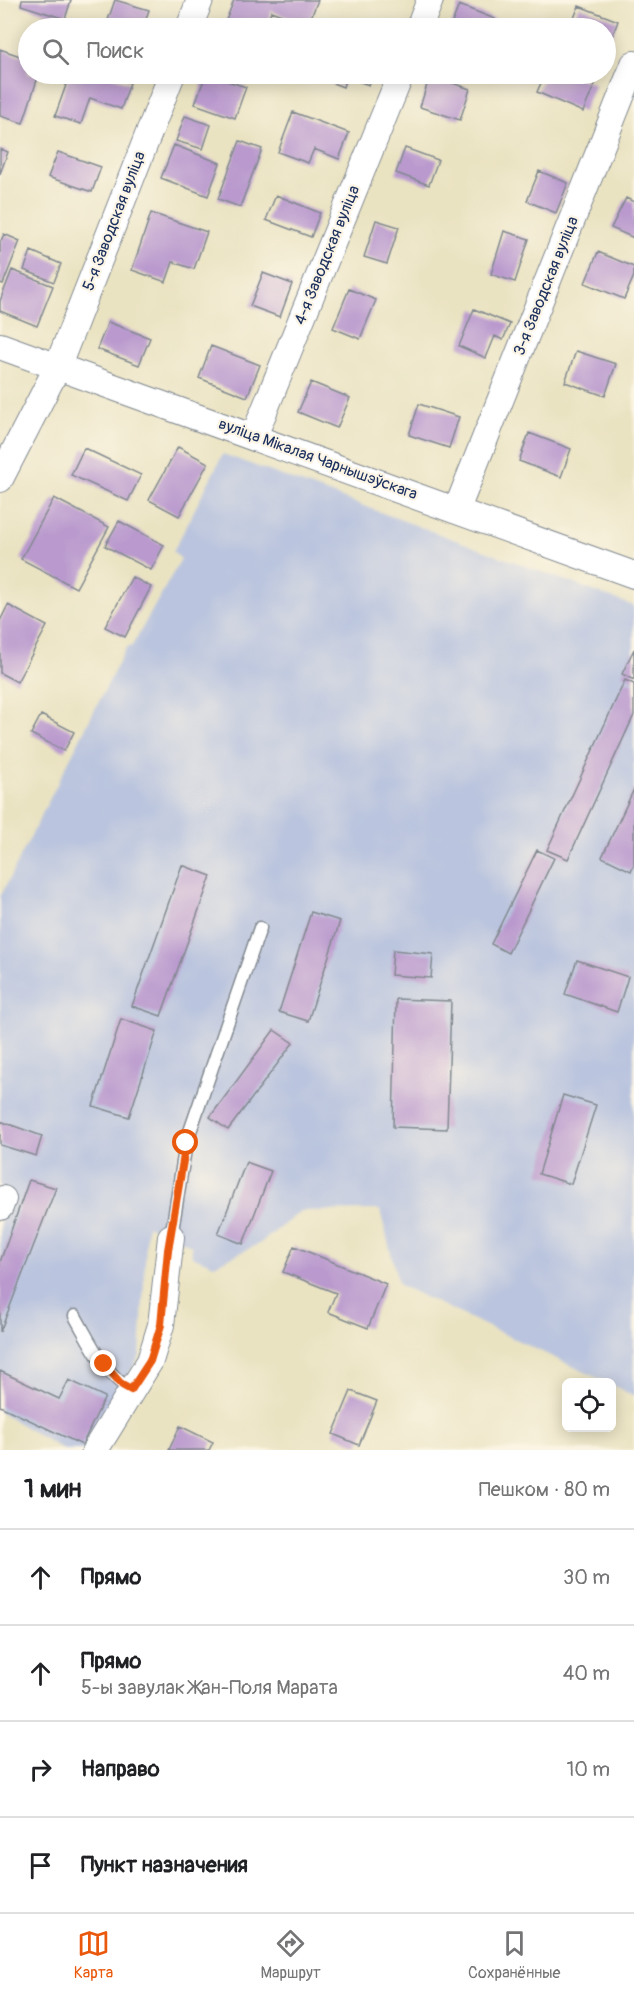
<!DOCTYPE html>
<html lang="ru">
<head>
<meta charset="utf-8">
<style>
	body { margin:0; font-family:Pangolin,sans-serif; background:#f6f6f6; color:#202124 }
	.controls { position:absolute; right:18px; bottom:18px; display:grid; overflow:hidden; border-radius:9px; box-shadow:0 3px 15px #0003 }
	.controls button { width:54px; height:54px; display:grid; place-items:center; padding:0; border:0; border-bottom:2px solid #e0e0e0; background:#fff; color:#202124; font:30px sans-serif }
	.stop { position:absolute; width:18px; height:18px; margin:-14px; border:4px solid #ea580c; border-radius:50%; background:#fff }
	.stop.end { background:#ea580c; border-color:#fff; box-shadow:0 2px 6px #0008 }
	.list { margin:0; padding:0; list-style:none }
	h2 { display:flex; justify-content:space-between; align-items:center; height:78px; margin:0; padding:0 24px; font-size:26px }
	h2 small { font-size:20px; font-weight:400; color:#757577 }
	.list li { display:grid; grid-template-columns:39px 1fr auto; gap:18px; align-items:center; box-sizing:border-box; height:96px; padding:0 24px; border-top:2px solid #e0e0e0 }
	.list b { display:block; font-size:22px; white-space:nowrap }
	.list p { margin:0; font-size:20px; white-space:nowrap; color:#757577 }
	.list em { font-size:20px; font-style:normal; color:#757577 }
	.icon { flex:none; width:33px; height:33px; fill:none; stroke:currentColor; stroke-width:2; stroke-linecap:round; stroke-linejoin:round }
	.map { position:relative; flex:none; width:634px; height:1450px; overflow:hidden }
	.search { position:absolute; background:#fff; box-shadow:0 3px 15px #0003; left:18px; right:18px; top:18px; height:66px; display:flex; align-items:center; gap:15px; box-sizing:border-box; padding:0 21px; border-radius:33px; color:#757577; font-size:22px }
	.sheet { height:462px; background:#fff }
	nav { display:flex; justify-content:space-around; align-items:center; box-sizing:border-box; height:84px; border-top:2px solid #e0e0e0; background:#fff; font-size:16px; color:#757577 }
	nav a { display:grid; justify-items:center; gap:3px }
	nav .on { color:#ea580c }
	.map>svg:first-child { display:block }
</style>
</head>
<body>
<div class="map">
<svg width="634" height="1450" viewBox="0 0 634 1450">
	<rect width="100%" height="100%" fill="#fcf5e5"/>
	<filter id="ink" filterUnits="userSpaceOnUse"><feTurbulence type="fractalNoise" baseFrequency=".0167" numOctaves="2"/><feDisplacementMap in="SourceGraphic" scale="12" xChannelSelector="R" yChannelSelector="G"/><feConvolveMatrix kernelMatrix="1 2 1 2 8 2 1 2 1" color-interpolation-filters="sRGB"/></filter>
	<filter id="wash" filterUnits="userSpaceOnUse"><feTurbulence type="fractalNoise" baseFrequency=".008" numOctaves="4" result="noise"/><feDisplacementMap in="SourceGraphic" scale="24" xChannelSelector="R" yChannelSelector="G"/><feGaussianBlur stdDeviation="1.35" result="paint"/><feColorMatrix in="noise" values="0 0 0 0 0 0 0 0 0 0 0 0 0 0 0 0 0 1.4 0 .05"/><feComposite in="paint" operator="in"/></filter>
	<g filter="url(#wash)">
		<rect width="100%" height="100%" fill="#eae3c2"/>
		<path fill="#bac4de" d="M223,454L634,606V1396L612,1385V1382H606L399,1285L380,1210L301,1211L259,1244L214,1265L192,1256L191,1245L147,1225L140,1356L82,1450H64L0,1412V897L126,648L132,646L181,559L173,552Z"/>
		<g id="blocks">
			<path fill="#b999ce" d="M22,0H71L65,19L21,5Z
				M115,0L149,10L143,28H125L107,23Z
				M234,0H318L308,25L271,11L265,28H223Z
				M459,5L495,19L492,28H450Z
				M579,6L618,21L606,53V28H570Z
				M333,23L348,28H330Z
				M24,45L28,47V74H39L23,123L0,116V49L20,56Z
				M70,74H104L130,83L121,109L90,98L81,124L55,116Z
				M206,74L246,87L235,118L195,104Z
				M231,74H255L253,81Z
				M315,74H373L369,85L346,77L343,87L314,76Z
				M545,74H570L595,84L583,112L537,92Z
				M430,75L470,89L460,120L420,107Z
				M293,112L349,133L339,159L314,149L308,163L278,152Z
				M185,116L211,125L203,149L176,141Z
				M240,141L262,149L240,207L218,199Z
				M174,145L220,163L208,196L161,178Z
				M405,148L438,160L429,185L396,173Z
				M0,149L8,152L0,174Z
				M58,152L101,167L92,192L48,177Z
				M539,171L568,183L556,213L527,201Z
				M276,195L320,213L311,237L266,220Z
				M626,198L634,202V238L611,228Z
				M151,213L207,232L194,269L173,262L166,282L132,270Z
				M376,220L399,227L387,264L364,257Z
				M504,231L529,239L515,282L491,274Z
				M4,234L20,241L3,284L0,283V243Z
				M31,251L61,264L54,282L24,270Z
				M598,252L634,267V276L624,299L585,283Z
				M12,270L53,286L37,326L0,311V301Z
				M263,273L292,284L280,317L250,306Z
				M349,289L376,300L360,339L333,328Z
				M474,309L510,324L503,340L495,336L486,358L459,346Z
				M108,322L150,338L139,365L97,349Z
				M211,346L260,365L247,397L199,378Z
				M576,351L616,364L605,396L565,382Z
				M311,382L350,398L337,428L298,412Z
				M419,404L459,417L449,448L409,435Z
				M529,433L571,449L561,477L519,461Z
				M178,447L208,463L179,516L149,500Z
				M84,448L141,475L128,501L71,475Z
				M54,498L109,527L76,588L21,559Z
				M119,521L164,545L151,570L105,546Z
				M132,577L151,587L125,637L105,627Z
				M8,605L47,626L17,682L0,673V621Z
				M634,649V680L622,674Z
				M625,680L634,684V715L568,859L547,850Z
				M41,715L74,732L64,751L31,734Z
				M634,789V864L631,871L602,857Z
				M537,850L554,858L508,953L491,944Z
				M182,865L211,876L161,1016L132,1006Z
				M311,912L340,921L308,1021L279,1012Z
				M393,950L433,954L431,978L391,975Z
				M577,960L628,977L617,1012L565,994Z
				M396,999L451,1001L447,1129L393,1127Z
				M121,1019L157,1031L129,1117L93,1106Z
				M274,1030L293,1043L228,1130L210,1117Z
				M563,1095L596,1105L571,1184L539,1174Z
				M0,1121L42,1136L36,1156L0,1145Z
				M246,1162L271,1171L243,1244L218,1234Z
				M29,1180L56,1188L0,1332V1262Z
				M294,1246L386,1284L368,1328L328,1312L336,1293L283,1272Z
				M0,1371L59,1399L69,1380L105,1397L82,1445L0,1406Z
				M351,1391L377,1401L359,1445L333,1434Z
				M180,1426L213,1442L209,1450H169Z"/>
		</g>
	</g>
	<g filter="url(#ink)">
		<use href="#blocks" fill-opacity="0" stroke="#828990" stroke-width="1.5"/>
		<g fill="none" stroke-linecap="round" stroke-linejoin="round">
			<defs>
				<path id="lane" d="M171,1237L186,1143L260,928
					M75,1316C90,1342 104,1374 131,1390"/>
				<path id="street" d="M189,28L200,0
					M419,28L430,0
					M0,346L634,575
					M254,436L401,74
					M0,479L57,368L172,74
					M457,509L634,64
					M0,1207L3,1199
					M95,1450L150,1361L161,1325L171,1237"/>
			</defs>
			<use href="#lane" stroke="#828990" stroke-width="15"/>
			<use href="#street" stroke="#828990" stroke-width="28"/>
			<use href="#lane" stroke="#fff" stroke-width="12"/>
			<use href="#street" stroke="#fff" stroke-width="26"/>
		</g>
	</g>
	<g fill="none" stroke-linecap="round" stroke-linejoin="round" filter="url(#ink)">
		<path stroke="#ea580c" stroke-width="8" d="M104,1364L122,1385L131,1390L150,1361L161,1325L168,1250L186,1143"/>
	</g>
	<g text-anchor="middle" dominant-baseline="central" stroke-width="4.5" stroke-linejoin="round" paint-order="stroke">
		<g font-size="16" fill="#1b2f5e" stroke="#fcf5e5">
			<text transform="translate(114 221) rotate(-69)">5-я Заводская вуліца</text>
			<text transform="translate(327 255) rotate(-68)">4-я Заводская вуліца</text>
			<text transform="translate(546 286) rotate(-68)">3-я Заводская вуліца</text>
			<text transform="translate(318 459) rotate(20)">вуліца Мікалая Чарнышэўскага</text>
		</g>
	</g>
</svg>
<div class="controls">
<button><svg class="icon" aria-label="locate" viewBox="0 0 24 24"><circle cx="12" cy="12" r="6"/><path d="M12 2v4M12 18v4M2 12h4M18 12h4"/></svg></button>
</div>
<div class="stop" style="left:186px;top:1143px"></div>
<div class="stop end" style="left:104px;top:1364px"></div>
<div class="search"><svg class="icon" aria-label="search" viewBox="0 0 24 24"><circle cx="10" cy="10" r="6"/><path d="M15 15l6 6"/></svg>Поиск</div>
</div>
<section class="sheet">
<h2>1 мин<small>Пешком · 80 m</small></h2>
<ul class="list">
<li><svg class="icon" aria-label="ahead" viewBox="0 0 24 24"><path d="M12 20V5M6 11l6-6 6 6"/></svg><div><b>Прямо</b></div><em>30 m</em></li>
<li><svg class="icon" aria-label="ahead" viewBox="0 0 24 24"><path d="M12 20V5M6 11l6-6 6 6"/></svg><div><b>Прямо</b><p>5-ы завулак Жан-Поля Марата</p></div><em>40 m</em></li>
<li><svg class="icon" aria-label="right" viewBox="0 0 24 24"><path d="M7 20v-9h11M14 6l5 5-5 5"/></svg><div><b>Направо</b></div><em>10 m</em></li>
<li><svg class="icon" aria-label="arrive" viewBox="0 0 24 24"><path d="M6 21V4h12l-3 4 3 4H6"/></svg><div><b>Пункт назначения</b></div></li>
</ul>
</section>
<nav>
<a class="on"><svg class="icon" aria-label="map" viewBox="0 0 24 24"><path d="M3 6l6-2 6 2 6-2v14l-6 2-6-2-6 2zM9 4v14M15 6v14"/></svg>Карта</a>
<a><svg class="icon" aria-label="directions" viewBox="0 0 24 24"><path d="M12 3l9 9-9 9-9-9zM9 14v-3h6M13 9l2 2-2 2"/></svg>Маршрут</a>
<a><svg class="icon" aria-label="saved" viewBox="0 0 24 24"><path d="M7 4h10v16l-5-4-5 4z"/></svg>Сохранённые</a>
</nav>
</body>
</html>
